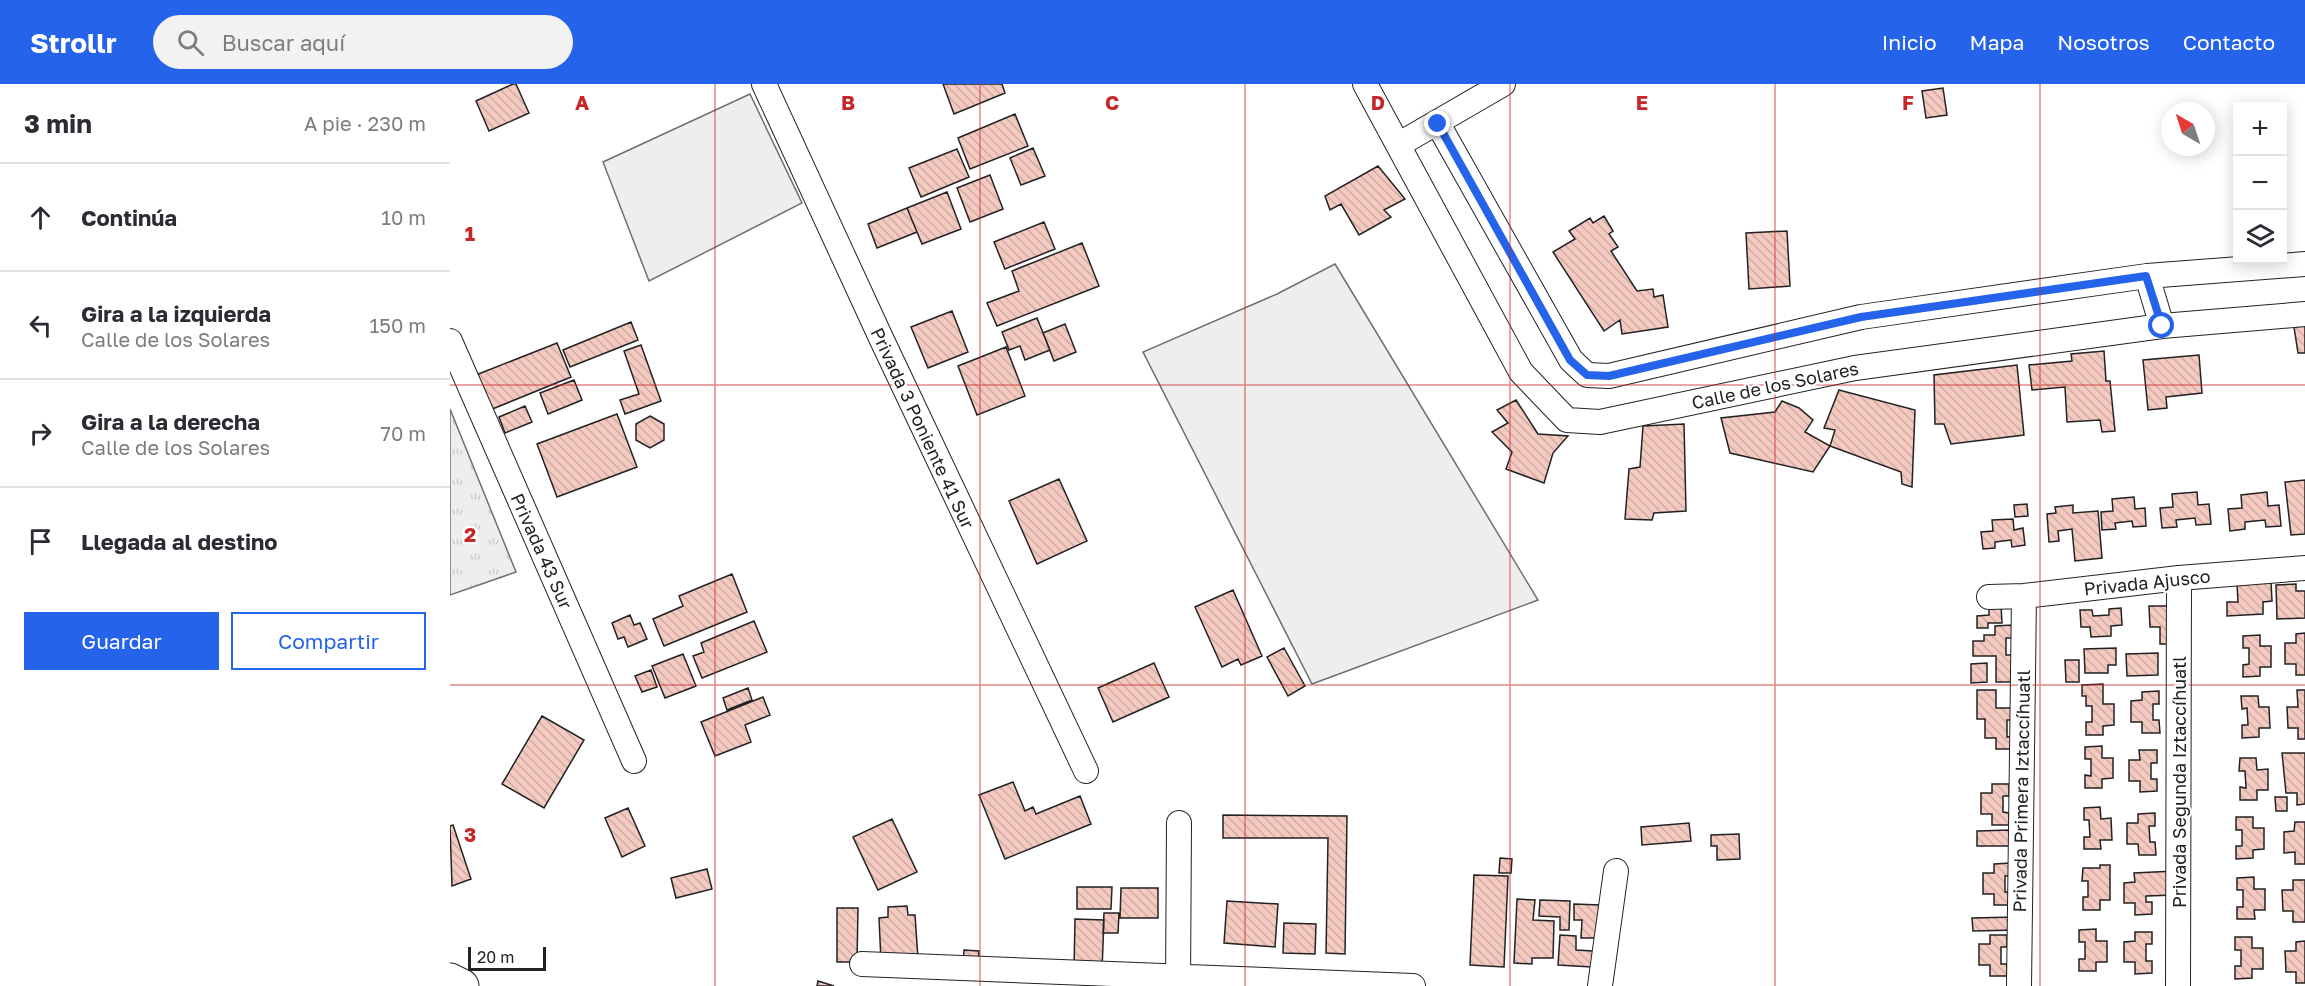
<!DOCTYPE html>
<html lang="es">
<head>
<meta charset="utf-8">
<style>
	body { margin:0; font-family:"Golos Text",sans-serif; background:#f2f2f3; color:#2b2b33 }
	.controls { position:absolute; right:18px; top:18px; display:grid; overflow:hidden; border-radius:0px; box-shadow:0 3px 15px #0003 }
	.controls button { width:54px; height:54px; display:grid; place-items:center; padding:0; border:0; border-bottom:2px solid #e1e1e2; background:#fff; color:#2b2b33; font:30px sans-serif }
	.compass { position:absolute; left:1711px; top:18px; width:54px; height:54px; border-radius:50%; background:#fff; box-shadow:0 3px 15px #0003; rotate:321deg }
	.scale { position:absolute; left:18px; bottom:15px; width:78px; box-sizing:border-box; padding-left:6px; border:3px solid #222; border-top:0; font-size:16px; line-height:21px; white-space:nowrap; color:#222; -webkit-text-stroke:4px #fff; paint-order:stroke }
	.stop { position:absolute; width:18px; height:18px; margin:-14px; border:4px solid #2563eb; border-radius:50%; background:#fff }
	.stop.end { background:#2563eb; border-color:#fff; box-shadow:0 2px 6px #0008 }
	.list { margin:0; padding:0; list-style:none }
	h2 { display:flex; justify-content:space-between; align-items:center; height:78px; margin:0; padding:0 24px; font-size:26px }
	h2 small { font-size:20px; font-weight:400; color:#7c7c81 }
	.list li { display:grid; grid-template-columns:39px 1fr auto; gap:18px; align-items:center; box-sizing:border-box; height:108px; padding:0 24px; border-top:2px solid #e1e1e2 }
	.list b { display:block; font-size:22px; white-space:nowrap }
	.list p { margin:0; font-size:20px; white-space:nowrap; color:#7c7c81 }
	.list em { font-size:20px; font-style:normal; color:#7c7c81 }
	.actions { display:flex; gap:12px; padding:18px 24px }
	.actions a { flex:1; padding:14px 0; border:2px solid #2563eb; border-radius:0px; text-align:center; font-size:21px; color:#2563eb }
	.actions .main { background:#2563eb; color:#fff }
	.icon { flex:none; width:33px; height:33px; fill:none; stroke:currentColor; stroke-width:2; stroke-linecap:round; stroke-linejoin:round }
	.map { position:relative; flex:none; width:1855px; height:902px; overflow:hidden }
	header { display:flex; align-items:center; gap:36px; box-sizing:border-box; height:84px; padding:0 30px; background:#2563eb; color:#fff }
	header strong { font-size:28px }
	nav { display:flex; gap:33px; margin-inline-start:auto; font-size:21px }
	.search { width:420px; height:54px; background:#f2f2f3; display:flex; align-items:center; gap:15px; box-sizing:border-box; padding:0 21px; border-radius:33px; color:#7c7c81; font-size:22px }
	main { display:flex }
	aside { flex:1; background:#fff }
	.map>svg:first-child { display:block }
</style>
</head>
<body>
<header>
<strong>Strollr</strong>
<div class="search"><svg class="icon" aria-label="search" viewBox="0 0 24 24"><circle cx="10" cy="10" r="6"/><path d="M15 15l6 6"/></svg>Buscar aquí</div>
<nav><a>Inicio</a><a>Mapa</a><a>Nosotros</a><a>Contacto</a></nav>
</header>
<main>
<aside>
<h2>3 min<small>A pie · 230 m</small></h2>
<ul class="list">
<li><svg class="icon" aria-label="ahead" viewBox="0 0 24 24"><path d="M12 20V5M6 11l6-6 6 6"/></svg><div><b>Continúa</b></div><em>10 m</em></li>
<li><svg class="icon" aria-label="left" viewBox="0 0 24 24"><path d="M17 20v-9H6M10 6l-5 5 5 5"/></svg><div><b>Gira a la izquierda</b><p>Calle de los Solares</p></div><em>150 m</em></li>
<li><svg class="icon" aria-label="right" viewBox="0 0 24 24"><path d="M7 20v-9h11M14 6l5 5-5 5"/></svg><div><b>Gira a la derecha</b><p>Calle de los Solares</p></div><em>70 m</em></li>
<li><svg class="icon" aria-label="arrive" viewBox="0 0 24 24"><path d="M6 21V4h12l-3 4 3 4H6"/></svg><div><b>Llegada al destino</b></div></li>
</ul>
<div class="actions"><a class="main">Guardar</a><a>Compartir</a></div>
</aside>
<div class="map">
<svg width="1855" height="902" viewBox="0 0 1855 902">
	<defs>
		<pattern id="park-tufts" width="24" height="20" patternUnits="userSpaceOnUse" patternTransform="scale(1.5)"><rect width="24" height="20" fill="#eee"/><path d="M3 7l-1-3M5 7V3M7 7l1-3M15 17l-1-3M17 17v-4M19 17l1-3" fill="none" stroke="#ccc"/></pattern>
		<pattern id="building-back-hatch" width="6" height="6" patternUnits="userSpaceOnUse" patternTransform="scale(1.5)"><rect width="6" height="6" fill="#f3c9c0"/><path d="M-1 5l2 2M0 0l6 6M5-1l2 2" fill="none" stroke="#d0aca5"/></pattern>
	</defs>
	<rect width="100%" height="100%" fill="#fff"/>
	<path fill="#eee" stroke="#6f6f6f" stroke-width="1.5" d="M300,10L352,119L199,197L153,78Z
		M885,180L1088,516L862,600L693,268L827,210Z"/>
	<path fill="url(#park-tufts)" stroke="#6f6f6f" stroke-width="1.5" d="M0,325L66,488L0,511Z"/>
	<path fill="url(#building-back-hatch)" stroke="#222" stroke-width="1.5" d="M63,0H66L79,29L39,47L26,17Z
		M493,0H552L555,9L504,30Z
		M1493,4L1497,31L1476,34L1472,7Z
		M565,30L578,62L520,85L508,54Z
		M583,64L595,92L571,101L560,74Z
		M507,65L519,93L471,113L459,84Z
		M928,82L955,115L934,126L941,133L909,151L891,120L880,126L875,112Z
		M540,91L553,125L520,138L507,104Z
		M1832,100H1835V114H1832Z
		M497,108L511,145L472,160L457,124Z
		M457,124L467,148L427,164L418,140Z
		M1154,132L1163,147L1159,150L1168,163L1161,167L1187,207L1203,205L1204,213L1213,211L1218,243L1172,250L1170,236L1154,247L1103,168L1125,155L1119,147L1140,134L1143,139Z
		M594,138L605,165L555,185L544,158Z
		M1337,147L1340,202L1299,205L1296,149Z
		M632,159L649,202L547,242L537,219L569,207L562,187Z
		M502,227L518,268L478,284L461,243Z
		M587,234L600,266L575,276L570,262L559,266L552,248Z
		M181,238L188,256L120,283L113,266Z
		M615,240L626,268L604,277L593,249Z
		M1855,242V269H1848L1844,243Z
		M107,259L121,293L40,326L26,291Z
		M191,261L211,317L175,330L170,316L189,310L174,267Z
		M556,263L575,312L527,331L508,282Z
		M1654,267L1656,297H1660L1665,347L1652,348L1650,336L1617,338L1615,303L1582,306L1579,281L1622,277L1621,270Z
		M1749,271L1752,309L1716,313L1717,324L1698,326L1693,276Z
		M1567,281L1574,351L1501,360L1494,340H1485L1484,291Z
		M124,296L132,316L98,330L90,309Z
		M1389,306L1465,326L1462,403L1452,400L1451,388L1380,362L1385,346L1374,344Z
		M1066,316L1088,350L1118,352L1103,369L1094,399L1056,385L1062,368L1042,348L1058,339L1047,326Z
		M1332,317L1349,324L1363,336L1355,348L1380,362L1363,388L1280,369L1271,334L1325,328Z
		M75,322L82,338L55,349L49,333Z
		M167,330L187,383L107,413L87,360Z
		M200,332L214,340V356L200,364L186,356V340Z
		M1234,340L1236,427L1204,429L1202,436L1175,435L1179,385L1190,383L1193,342Z
		M609,395L637,457L587,480L559,417Z
		M1855,396V450L1841,451L1835,398Z
		M1747,408L1748,421L1759,420L1761,440L1746,441L1745,434L1726,436L1727,443L1712,444L1710,424L1723,423L1722,410Z
		M1817,408L1818,422L1829,421L1831,442L1816,443L1815,436L1795,438V445L1780,447L1778,425L1792,424L1791,411Z
		M1684,413L1685,425L1695,424L1696,442L1683,443L1682,437L1665,439L1666,445L1652,446L1651,428L1663,427L1662,415Z
		M1577,420L1578,432L1565,433L1564,421Z
		M1623,421V429L1648,427L1652,474L1625,477L1622,445L1608,447L1609,457L1599,458L1597,430L1606,429L1605,423Z
		M1563,435L1564,446L1573,444L1575,461L1562,463L1561,456L1545,458V464L1533,465L1531,448L1543,447L1542,436Z
		M282,490L297,528L214,562L203,535L233,522L229,512Z
		M1821,498L1822,517L1813,518V530L1777,532V518H1788L1787,500Z
		M1846,500V507H1855V534L1827,535L1826,501Z
		M783,506L812,572L791,581L788,575L772,583L745,523Z
		M1539,521H1551L1552,539H1538V544H1527V532L1539,531Z
		M1699,522H1719L1725,560H1710V543H1700Z
		M1671,524L1672,541L1661,542V552L1641,553L1640,543H1631L1630,526H1642L1643,532L1659,531V525Z
		M180,531L184,541L190,539L197,555L178,563L174,553L168,555L162,539Z
		M304,537L317,568L252,594L243,572L254,568L251,559Z
		M1562,541V554H1556V571H1563V598H1546V572H1523V557H1534V551H1545V542Z
		M1855,549V591H1846V580H1835V559H1846V550Z
		M1810,551V562H1821V583H1810V592L1793,593V581L1799,580V564H1793V552Z
		M834,564L855,602L838,612L817,573Z
		M1666,564V581H1658V589H1635L1634,565Z
		M1708,569V591L1677,592L1676,570Z
		M233,570L246,602L215,614L202,582Z
		M1615,576H1629V598H1616Z
		M704,579L719,613L663,638L648,604Z
		M1537,579V598L1521,599V580Z
		M201,586L207,603L192,608L185,592Z
		M1653,600V620H1664V641L1653,642V651H1636V638H1642V622H1636V612H1632V601Z
		M298,604L302,616L277,626L273,614Z
		M1527,606H1546V624H1563V636H1557V653L1563,652V665H1546V654H1535V635H1527Z
		M1847,606H1855V655H1848V644H1838L1837,623H1848Z
		M1709,607V620H1703V636H1709L1710,649H1692V638H1681V617L1692,616V608Z
		M1791,612H1808L1809,623H1819L1820,644H1809V653L1792,654V641H1798L1797,624L1792,625Z
		M313,613L320,631L295,641L301,658L265,672L251,638Z
		M92,632L134,656L94,724L52,700Z
		M1652,662V674H1663V694L1652,695V704H1635V691L1641,692V675H1635V663Z
		M1689,666H1707V679H1701V695H1707V707L1690,708V697H1679V676H1690Z
		M1832,669H1855V720L1847,721V709H1836Z
		M1790,674H1806L1807,686L1818,685V706H1807V716H1790V703L1796,704L1795,687H1789Z
		M563,698L575,727L583,723L586,730L630,712L641,740L555,775L529,711Z
		M1542,700H1559V712H1553V728L1559,729V741H1542V730H1531V709H1542Z
		M1825,713H1837V727H1826Z
		M1650,723L1651,735L1661,734L1662,756H1650L1651,765H1634V753H1640L1639,736H1634V724Z
		M178,724L195,762L172,773L155,734Z
		M1705,729V742H1699L1700,758H1705L1706,771H1689L1688,760H1677V739H1688V730Z
		M773,731L897,732L895,870L876,869L878,754H773Z
		M1786,733H1803V744H1814V765L1803,766V774L1786,775V762H1792V746H1786Z
		M442,735L467,788L428,806L403,753Z
		M1845,738H1855V780H1845V768L1834,769V748L1844,747Z
		M1239,739L1241,757L1192,761L1191,743Z
		M3,741L21,795L2,802L0,742Z
		M1560,746V762H1527V747Z
		M1289,750L1290,775L1267,776V762H1261V751Z
		M1050,774L1062,775L1061,789H1049Z
		M1561,779V792H1555V808H1561V821H1544V810H1533V789H1544V780Z
		M1650,781H1660V816H1650V826H1633V813H1638V797H1632L1633,784H1650Z
		M257,785L262,805L226,814L221,794Z
		M1725,787L1726,811L1696,812V818H1702V830L1685,831V819H1674V799L1685,798L1684,789Z
		M1024,791L1058,792L1054,883L1020,881Z
		M1804,793V805H1815V826H1804L1805,835H1787V823H1793V806H1787V794Z
		M1843,796H1855V838H1843V827H1833L1832,806H1843Z
		M627,803H662L661,825H627Z
		M671,804H708V834H670Z
		M1067,815L1085,816L1083,836L1104,837L1103,874H1082V880L1064,879Z
		M1090,816L1120,817L1119,846H1110V833L1089,832Z
		M777,817L828,820L825,863L774,859Z
		M1124,820L1150,821L1148,854H1131L1132,836H1124Z
		M457,822L458,831H465L468,875L431,877L429,834L438,833V823Z
		M387,824H408L407,878H387Z
		M654,829H669L668,849H653Z
		M1566,833V846L1523,847L1522,834Z
		M625,835L654,836L652,886L624,885Z
		M834,839L866,840L865,870L833,869Z
		M1646,845V857H1657V878H1646V887H1629V875H1635V858H1629V846Z
		M1685,848H1702V860H1696V877H1702V889L1685,890V878H1674V858L1685,857Z
		M1110,851L1126,852V866L1143,867L1142,883L1108,881Z
		M1540,851H1557V863H1551V880H1557V892H1540V881H1529V860H1540Z
		M1785,853H1802V864H1813V885H1802V894L1785,895V882H1791V866H1785Z
		M1855,857V899H1846V888H1836L1835,867H1846V858Z
		M514,866L529,867L528,884L513,883Z
		M368,897L384,902H367Z"/>
	<g fill="none" stroke-linecap="round" stroke-linejoin="round">
		<defs>
			<path id="minor" d="M314,0L431,254L636,687
				M915,0L1071,288L1117,336L1150,338L1405,284L1712,242L1855,230
				M988,40L1121,276L1137,291L1159,292L1411,233L1697,192L1855,180
				M948,61L1053,0
				M1697,192L1712,242
				M0,257L184,677
				M1539,513L1574,512L1729,494L1855,484
				M412,880L963,902
				M728,902L729,739
				M1150,902L1166,787
				M1569,902L1574,512
				M1728,902L1729,494"/>
			<path id="secondary" d="M0,896L12,902"/>
		</defs>
		<use href="#minor" stroke="#222" stroke-width="26"/>
		<use href="#secondary" stroke="#222" stroke-width="35"/>
		<use href="#minor" stroke="#fff" stroke-width="24"/>
		<use href="#secondary" stroke="#fff" stroke-width="33"/>
	</g>
	<g fill="none" stroke-linecap="round" stroke-linejoin="round">
		<path stroke="#2563eb" stroke-width="8" d="M988,40L1120,276L1137,291L1159,292L1411,233L1696,192L1712,242"/>
	</g>
	<path fill="none" stroke="#c62828" stroke-width="1.5" stroke-opacity="0.55" d="M265,0V902M530,0V902M795,0V902M1060,0V902M1325,0V902M1590,0V902M0,301H1855M0,601H1855"/>
	<g text-anchor="middle" dominant-baseline="central" stroke-width="4.5" stroke-linejoin="round" paint-order="stroke">
		<g font-size="18" fill="#222" stroke="#fff">
			<text transform="translate(1325 301) rotate(-12)">Calle de los Solares</text>
			<text transform="translate(473 344) rotate(65)">Privada 3 Poniente 41 Sur</text>
			<text transform="translate(92 467) rotate(66)">Privada 43 Sur</text>
			<text transform="translate(1697 498) rotate(-6)">Privada Ajusco</text>
			<text transform="translate(1729 698) rotate(-90)">Privada Segunda Iztaccíhuatl</text>
			<text transform="translate(1571 707) rotate(-89)">Privada Primera Iztaccíhuatl</text>
		</g>
	</g>
	<g font-size="20" text-anchor="middle" font-weight="bold" fill="#c62828" stroke="#fff" stroke-width="4.5" stroke-linejoin="round" paint-order="stroke">
		<text x="132" y="26">A</text>
		<text x="398" y="26">B</text>
		<text x="662" y="26">C</text>
		<text x="928" y="26">D</text>
		<text x="1192" y="26">E</text>
		<text x="1458" y="26">F</text>
		<text x="20" y="157">1</text>
		<text x="20" y="458">2</text>
		<text x="20" y="758">3</text>
	</g>
</svg>
<div class="controls">
<button>+</button>
<button>−</button>
<button><svg class="icon" aria-label="layers" viewBox="0 0 24 24"><path d="M12 4l9 5-9 5-9-5zM3 14l9 5 9-5"/></svg></button>
</div>
<svg class="compass" viewBox="-18 -18 36 36"><path d="M0-13l5 13h-10z" fill="#e53935"/><path d="M0 13l5-13h-10z" fill="#7c7c81"/></svg>
<div class="scale">20 m</div>
<div class="stop" style="left:1712px;top:242px"></div>
<div class="stop end" style="left:988px;top:40px"></div>
</div>
</main>
</body>
</html>
